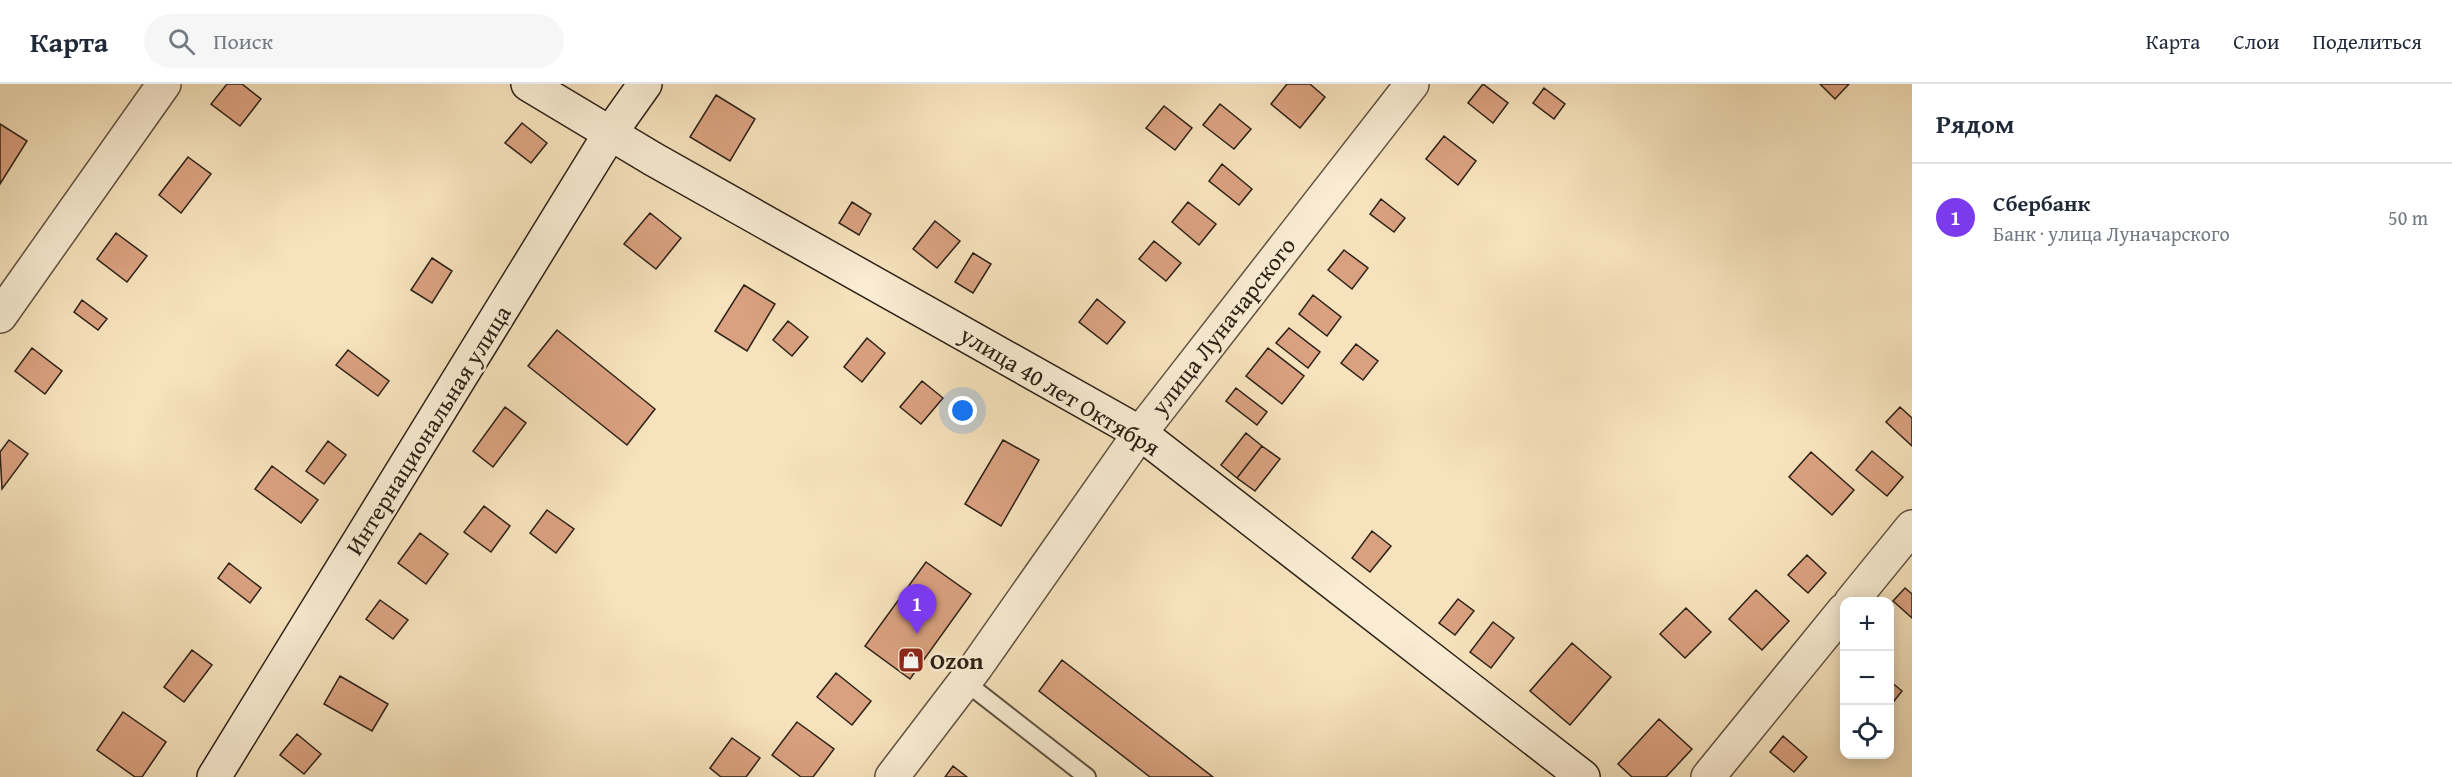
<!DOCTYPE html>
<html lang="ru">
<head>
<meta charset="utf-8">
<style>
	body { margin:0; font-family:"Gentium Book Plus",serif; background:#f6f6f7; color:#1f2937 }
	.controls { position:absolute; right:18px; bottom:18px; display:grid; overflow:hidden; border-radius:12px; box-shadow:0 3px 15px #0003 }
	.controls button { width:54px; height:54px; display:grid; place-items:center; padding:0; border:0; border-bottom:2px solid #e0e1e3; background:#fff; color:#1f2937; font:30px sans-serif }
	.you { position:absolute; left:963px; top:327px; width:21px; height:21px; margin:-15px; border:4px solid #fff; border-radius:50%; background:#1a73e8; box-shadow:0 0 0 9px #1a73e833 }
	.badge { display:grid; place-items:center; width:39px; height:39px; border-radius:50%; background:#7c3aed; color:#fff; font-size:20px; font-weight:700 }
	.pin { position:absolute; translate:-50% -50px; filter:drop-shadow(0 2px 3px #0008) }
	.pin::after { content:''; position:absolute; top:32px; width:21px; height:18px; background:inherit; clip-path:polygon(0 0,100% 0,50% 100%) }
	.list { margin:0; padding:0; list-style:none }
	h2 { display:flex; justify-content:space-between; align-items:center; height:78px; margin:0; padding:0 24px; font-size:26px }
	h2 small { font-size:20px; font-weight:400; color:#747a83 }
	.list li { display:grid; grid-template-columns:39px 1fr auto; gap:18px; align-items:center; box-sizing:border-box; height:108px; padding:0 24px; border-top:2px solid #e0e1e3 }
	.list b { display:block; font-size:22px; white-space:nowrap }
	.list p { margin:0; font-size:20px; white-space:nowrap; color:#747a83 }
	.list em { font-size:20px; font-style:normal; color:#747a83 }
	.icon { flex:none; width:33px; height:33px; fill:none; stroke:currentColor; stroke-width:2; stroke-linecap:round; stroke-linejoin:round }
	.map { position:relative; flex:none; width:1912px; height:693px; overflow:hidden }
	header { display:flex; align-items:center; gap:36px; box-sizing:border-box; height:84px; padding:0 30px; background:#fff; border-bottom:2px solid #e0e1e3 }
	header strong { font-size:28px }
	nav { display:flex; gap:33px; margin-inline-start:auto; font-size:21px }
	.search { width:420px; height:54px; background:#f6f6f7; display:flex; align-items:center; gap:15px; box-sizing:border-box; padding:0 21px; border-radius:33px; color:#747a83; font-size:22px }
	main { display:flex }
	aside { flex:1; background:#fff }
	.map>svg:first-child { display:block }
</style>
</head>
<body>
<header>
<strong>Карта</strong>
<div class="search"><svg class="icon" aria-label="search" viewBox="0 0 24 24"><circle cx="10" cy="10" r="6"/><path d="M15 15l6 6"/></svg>Поиск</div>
<nav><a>Карта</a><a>Слои</a><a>Поделиться</a></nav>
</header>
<main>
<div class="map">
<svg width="1912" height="693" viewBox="0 0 1912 693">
	<rect width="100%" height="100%" fill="#f6e2bc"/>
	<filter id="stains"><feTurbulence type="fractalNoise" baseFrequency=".00333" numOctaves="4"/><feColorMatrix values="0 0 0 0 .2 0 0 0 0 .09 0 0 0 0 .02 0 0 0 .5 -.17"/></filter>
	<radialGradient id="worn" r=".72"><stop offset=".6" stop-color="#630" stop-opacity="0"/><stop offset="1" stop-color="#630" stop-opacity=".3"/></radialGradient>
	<path fill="#daa180" stroke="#2c2116" stroke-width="1.5" d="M227,0H242L261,15L240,42L211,20Z
		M1287,0H1310L1325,13L1300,44L1271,20Z
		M1483,0L1508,19L1493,39L1468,19Z
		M1820,0H1849L1835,15Z
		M1544,4L1565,20L1554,35L1533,19Z
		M716,11L755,35L730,77L690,53Z
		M1220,20L1251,45L1234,65L1203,41Z
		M1164,22L1192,44L1175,66L1146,44Z
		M522,39L547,59L531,79L505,59Z
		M0,40L27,57L0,100Z
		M1444,52L1476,77L1458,101L1426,75Z
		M188,73L211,90L181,129L159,111Z
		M1222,80L1252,105L1239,121L1209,97Z
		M1381,115L1405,134L1394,148L1370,130Z
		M852,118L871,130L859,151L839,139Z
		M1188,118L1216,140L1199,161L1172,138Z
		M650,129L681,154L656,185L624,160Z
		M935,137L960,157L937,184L913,165Z
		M116,149L147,172L127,198L97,175Z
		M1154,157L1181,179L1166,197L1139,175Z
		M1344,166L1368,184L1352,205L1328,186Z
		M973,169L991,180L973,209L955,198Z
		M432,174L452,187L432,219L411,206Z
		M744,201L775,220L747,267L715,247Z
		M1313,211L1341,233L1327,252L1299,230Z
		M1097,215L1125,238L1107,260L1079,238Z
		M82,216L107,235L98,246L74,228Z
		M788,237L808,253L792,272L773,256Z
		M1289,244L1320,268L1308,284L1276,259Z
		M557,246L655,325L627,361L528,282Z
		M867,254L885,269L862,298L844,283Z
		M1356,260L1378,277L1363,296L1341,279Z
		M32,264L62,287L45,310L15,287Z
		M1268,264L1304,292L1282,320L1246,292Z
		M348,266L389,297L378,312L336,281Z
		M922,297L943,314L921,340L900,323Z
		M1236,304L1267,328L1257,341L1226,317Z
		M505,323L526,339L493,383L473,367Z
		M1900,323L1912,334V362L1886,338Z
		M1246,349L1262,362L1237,394L1221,381Z
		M9,356L28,370L2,405L0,368Z
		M1003,356L1039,376L1001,442L965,420Z
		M328,357L346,371L324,400L306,387Z
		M1262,362L1280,375L1255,407L1237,394Z
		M1872,367L1903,393L1887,412L1856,386Z
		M1811,368L1854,406L1832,431L1789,393Z
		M272,382L318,416L301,439L255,405Z
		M484,422L510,442L491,468L464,448Z
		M547,426L574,445L556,469L530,449Z
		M1372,447L1391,462L1370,488L1352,474Z
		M420,449L448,470L426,500L398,479Z
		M1807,471L1826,489L1808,509L1788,491Z
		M926,478L971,510L910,595L865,562Z
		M229,479L261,504L250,519L218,494Z
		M1905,504L1912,510V534L1893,517Z
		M1756,506L1789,537L1762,566L1729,535Z
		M1458,515L1474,527L1455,551L1439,539Z
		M380,516L408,536L393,555L366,535Z
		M1686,524L1711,548L1685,574L1660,550Z
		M1493,538L1514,554L1491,584L1470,568Z
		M1572,559L1611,593L1570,641L1530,607Z
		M192,566L212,581L184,618L164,603Z
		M1062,576L1213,693H1150L1039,607Z
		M836,589L871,617L852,641L817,613Z
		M340,592L388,620L372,647L324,620Z
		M1890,597L1902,607L1890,622Z
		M123,628L166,658L142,693H135L97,666Z
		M1659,635L1692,665L1666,693H1632L1618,680Z
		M797,638L834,665L813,693H801L772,671Z
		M297,650L321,670L304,690L280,671Z
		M1783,652L1807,673L1794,688L1770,668Z
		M732,654L760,674L746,693H721L710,684Z
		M953,682L967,693H945Z"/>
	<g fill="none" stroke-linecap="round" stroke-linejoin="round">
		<defs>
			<path id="lane" d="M964,597L1087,693"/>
			<path id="street" d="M0,232L164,0
				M1851,518L1912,443
				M892,693L976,583L1140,349L1412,0
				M1708,693L1844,526"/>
			<path id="secondary" d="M528,0L653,75L1140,349L1583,693
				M214,693L611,48L645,0"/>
		</defs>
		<use href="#lane" stroke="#5e5140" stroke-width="20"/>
		<use href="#street" stroke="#5e5140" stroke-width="36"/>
		<use href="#secondary" stroke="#2c2116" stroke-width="36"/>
		<use href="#lane" stroke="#f9ecd3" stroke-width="16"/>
		<use href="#street" stroke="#f9ecd3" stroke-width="33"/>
		<use href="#secondary" stroke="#f9ecd3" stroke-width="33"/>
	</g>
	<defs>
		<symbol id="shop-square" viewBox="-11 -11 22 22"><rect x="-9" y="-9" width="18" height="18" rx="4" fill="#8f2418" stroke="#f9ecd3"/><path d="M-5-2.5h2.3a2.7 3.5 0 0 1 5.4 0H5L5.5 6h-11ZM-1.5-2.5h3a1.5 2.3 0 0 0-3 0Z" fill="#fff"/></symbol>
	</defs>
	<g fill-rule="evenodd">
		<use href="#shop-square" x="896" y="561" width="30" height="30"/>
	</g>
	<g text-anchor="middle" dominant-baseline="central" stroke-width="5" stroke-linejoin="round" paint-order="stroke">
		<g font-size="24" fill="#2c2116" stroke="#f9ecd3">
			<text transform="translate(1223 242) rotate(-52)">улица Луначарского</text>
			<text transform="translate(1060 307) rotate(31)">улица 40 лет Октября</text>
			<text transform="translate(428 346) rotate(-58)">Интернациональная улица</text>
		</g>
		<g font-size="24" font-weight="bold" fill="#2c2116" stroke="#f9ecd3" text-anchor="start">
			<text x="930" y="576">Ozon</text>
		</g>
	</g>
	<rect width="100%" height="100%" filter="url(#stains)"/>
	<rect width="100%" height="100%" fill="url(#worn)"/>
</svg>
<div class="controls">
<button>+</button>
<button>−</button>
<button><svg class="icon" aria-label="locate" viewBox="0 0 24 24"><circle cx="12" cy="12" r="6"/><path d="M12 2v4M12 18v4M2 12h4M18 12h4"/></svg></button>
</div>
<div class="you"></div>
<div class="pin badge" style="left:917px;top:550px">1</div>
</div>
<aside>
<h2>Рядом<small></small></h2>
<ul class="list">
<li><span class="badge">1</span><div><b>Сбербанк</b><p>Банк · улица Луначарского</p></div><em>50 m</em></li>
</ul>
</aside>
</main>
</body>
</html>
